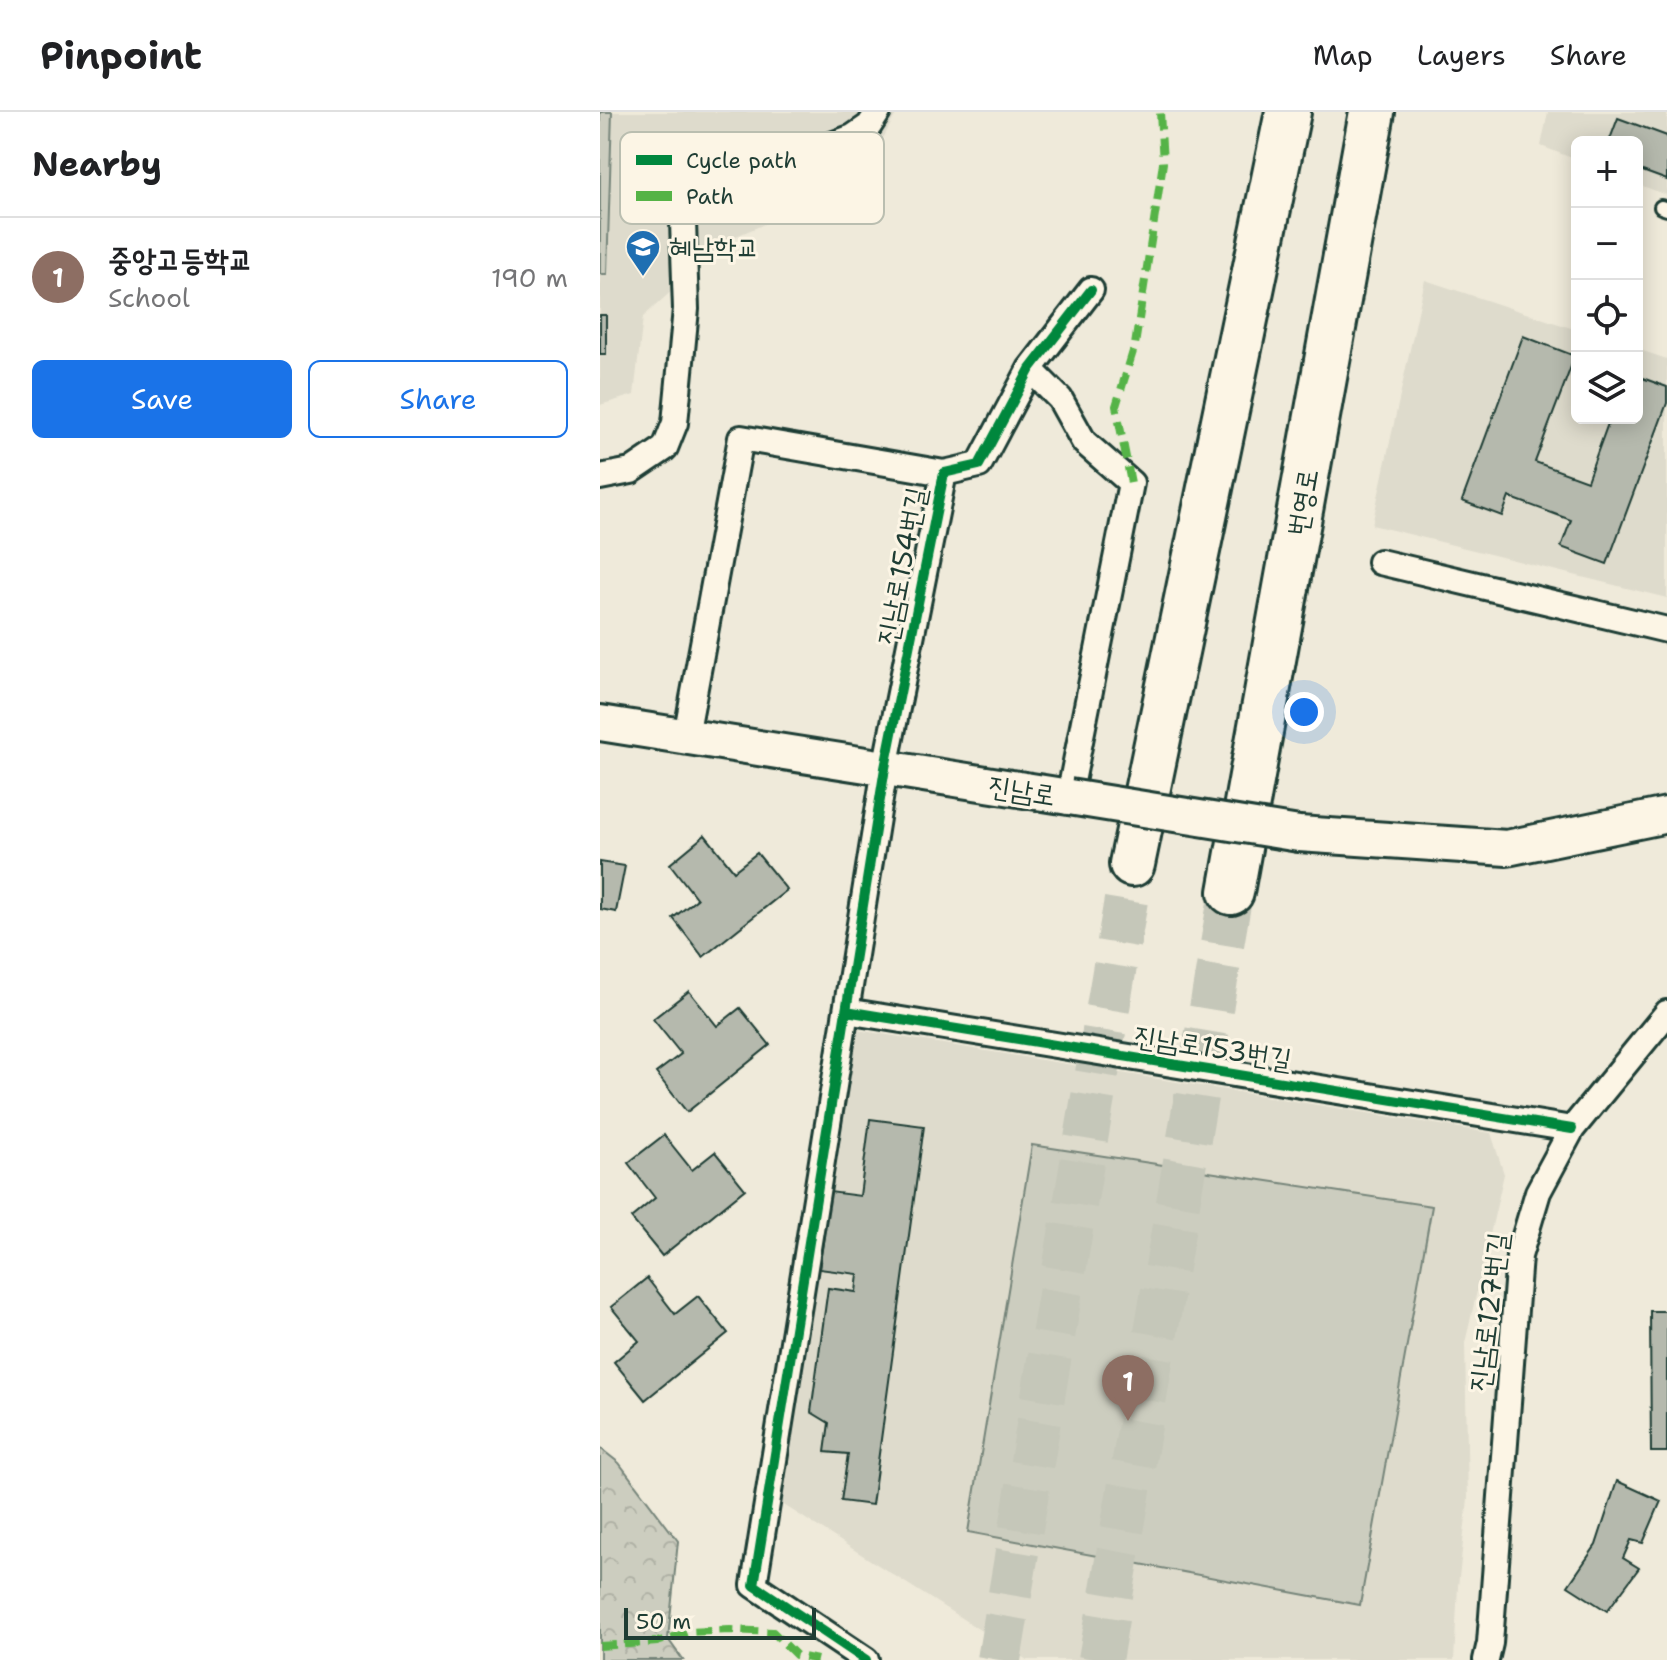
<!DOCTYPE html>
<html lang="en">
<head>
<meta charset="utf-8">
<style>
	body { margin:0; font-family:"Shantell Sans","Poor Story",sans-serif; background:#f6f6f6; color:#202124 }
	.controls { position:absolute; right:24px; top:24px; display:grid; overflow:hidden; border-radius:12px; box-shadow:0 4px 20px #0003 }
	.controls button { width:72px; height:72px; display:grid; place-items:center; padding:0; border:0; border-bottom:2px solid #e0e0e0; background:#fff; color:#202124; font:40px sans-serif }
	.scale { position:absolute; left:24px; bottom:20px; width:192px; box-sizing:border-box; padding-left:8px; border:4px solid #1f3d34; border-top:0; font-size:22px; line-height:28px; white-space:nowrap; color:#1f3d34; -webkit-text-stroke:6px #fcf5e5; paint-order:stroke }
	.you { position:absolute; left:704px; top:600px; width:28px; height:28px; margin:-20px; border:6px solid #fff; border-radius:50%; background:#1a73e8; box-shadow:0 0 0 12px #1a73e833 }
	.badge { display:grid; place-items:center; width:52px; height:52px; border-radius:50%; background:#1a73e8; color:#fff; font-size:26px; font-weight:700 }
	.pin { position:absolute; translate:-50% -66px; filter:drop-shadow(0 2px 4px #0008) }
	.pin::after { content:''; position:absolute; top:42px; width:28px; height:24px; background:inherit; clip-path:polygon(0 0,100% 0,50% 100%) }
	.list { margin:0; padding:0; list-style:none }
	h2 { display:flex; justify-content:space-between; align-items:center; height:104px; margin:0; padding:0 32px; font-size:34px }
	h2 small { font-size:26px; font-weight:400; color:#757577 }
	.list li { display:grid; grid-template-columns:52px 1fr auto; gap:24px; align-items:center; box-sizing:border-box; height:120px; padding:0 32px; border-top:2px solid #e0e0e0 }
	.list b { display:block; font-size:30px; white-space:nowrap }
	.list p { margin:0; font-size:26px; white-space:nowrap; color:#757577 }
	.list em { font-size:26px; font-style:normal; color:#757577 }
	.actions { display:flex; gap:16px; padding:24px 32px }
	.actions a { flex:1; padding:18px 0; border:2px solid #1a73e8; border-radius:12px; text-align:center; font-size:28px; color:#1a73e8 }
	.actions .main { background:#1a73e8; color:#fff }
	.icon { flex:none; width:44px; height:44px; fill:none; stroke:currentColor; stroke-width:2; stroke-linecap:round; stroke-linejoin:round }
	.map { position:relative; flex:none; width:1067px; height:1548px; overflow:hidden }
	header { display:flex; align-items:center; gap:48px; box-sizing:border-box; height:112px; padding:0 40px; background:#fff; border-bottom:2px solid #e0e0e0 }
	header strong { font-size:38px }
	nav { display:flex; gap:44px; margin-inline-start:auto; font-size:28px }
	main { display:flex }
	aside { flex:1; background:#fff }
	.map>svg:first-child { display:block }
</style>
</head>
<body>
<header>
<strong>Pinpoint</strong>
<nav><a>Map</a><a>Layers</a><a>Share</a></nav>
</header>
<main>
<aside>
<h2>Nearby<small></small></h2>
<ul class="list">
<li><span class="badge" style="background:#8d6e63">1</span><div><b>중앙고등학교</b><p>School</p></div><em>190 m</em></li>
</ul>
<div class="actions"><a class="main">Save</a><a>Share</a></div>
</aside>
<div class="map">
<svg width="1067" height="1548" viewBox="0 0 1067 1548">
	<defs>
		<pattern id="forest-crowns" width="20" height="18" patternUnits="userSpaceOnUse" patternTransform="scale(2)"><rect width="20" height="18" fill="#cccdbf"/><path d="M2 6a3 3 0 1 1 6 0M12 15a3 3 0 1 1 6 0" fill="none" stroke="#afb1a5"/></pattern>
	</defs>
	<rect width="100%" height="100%" fill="#efeada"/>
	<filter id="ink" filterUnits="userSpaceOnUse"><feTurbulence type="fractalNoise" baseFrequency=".0125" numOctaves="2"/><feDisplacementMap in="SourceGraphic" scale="16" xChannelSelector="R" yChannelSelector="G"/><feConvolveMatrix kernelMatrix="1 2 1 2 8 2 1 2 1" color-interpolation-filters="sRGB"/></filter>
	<g filter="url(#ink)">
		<path fill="#dedbcc" d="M0,0H297L259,72L129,127L43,205L34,283L0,293Z
			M948,0H1067V83L1037,72V30H977V48L941,34Z
			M825,168L977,218V306H1037V237L1067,247V486L772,413Z
			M257,918L891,1021L904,1062L865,1231L868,1387L858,1474L854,1548H427L176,1388Z"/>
		<path fill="url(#forest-crowns)" stroke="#76857a" stroke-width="2" d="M0,1336L19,1351L78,1429L68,1527L83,1548H0Z"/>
		<path fill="#cccdbf" stroke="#76857a" stroke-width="2" d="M0,0H12L7,162H0Z
			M432,1033L832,1094L760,1493L368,1420Z"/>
		<path fill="#b5b9ad" stroke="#1f3d34" stroke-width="2" d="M1018,6L1067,24V68L1037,57V30H1009Z
			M0,203H6V242H0Z
			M923,224L975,244L935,350L987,369L1010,306H1037V264L1067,275V291L1007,452L961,435L971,408L909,385L902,404L862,389Z
			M105,723L134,759L157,741L187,778L103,845L73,806L97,787L70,752Z
			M0,750L25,754L16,800L0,797Z
			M89,879L117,914L140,896L170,933L87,1000L56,961L81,942L53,907Z
			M270,1007L324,1014L272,1393L241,1389L248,1342L225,1340L229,1311L211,1300L228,1176L256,1180L258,1162L219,1157L230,1080L260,1084Z
			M64,1023L92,1058L115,1040L145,1077L62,1144L31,1106L55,1086L28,1051Z
			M47,1166L75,1202L98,1184L128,1221L45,1288L14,1250L39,1229L11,1195Z
			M1050,1199H1067V1340H1051Z
			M1017,1369L1061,1389L1043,1431L1031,1428L1023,1446L1039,1456L1007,1499L968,1474L996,1433Z"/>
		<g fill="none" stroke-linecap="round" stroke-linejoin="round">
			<path stroke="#c5c7b9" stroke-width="44" stroke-dasharray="44 22" stroke-linecap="butt" d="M399,1548L532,752
				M500,1548L631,780"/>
			<defs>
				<path id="lane" d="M1061,95L1067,97"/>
				<path id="street" d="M430,257L460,287L484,330L531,371L469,685
					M0,365L31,359L65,336L75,311L86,197L83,110L89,86L253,25L269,14L278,0
					M780,450L1067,518
					M86,624L141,326L344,361
					M246,899L972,1017
					M266,1548L154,1473L285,656L344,361L379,353L430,257L491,178
					M886,1548L890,1531L919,1144L938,1080L972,1017L1067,901"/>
				<path id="secondary" d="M0,611L469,685
					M699,722L907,736L1067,703"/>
				<path id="highway" d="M532,752L688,0
					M631,780L772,0"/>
			</defs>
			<use href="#lane" stroke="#1f3d34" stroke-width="18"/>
			<use href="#street" stroke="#1f3d34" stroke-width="30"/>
			<use href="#secondary" stroke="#1f3d34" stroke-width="40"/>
			<use href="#highway" stroke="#1f3d34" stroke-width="50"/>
			<use href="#lane" stroke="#fcf5e5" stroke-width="12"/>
			<use href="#street" stroke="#fcf5e5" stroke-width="24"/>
			<use href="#secondary" stroke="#fcf5e5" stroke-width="34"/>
			<use href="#highway" stroke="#fcf5e5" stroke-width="44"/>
			<defs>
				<path id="secondary-bridge" d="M469,685L699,722"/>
			</defs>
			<use href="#secondary-bridge" stroke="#1f3d34" stroke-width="40" stroke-linecap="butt"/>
			<use href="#secondary-bridge" stroke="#fcf5e5" stroke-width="34"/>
			<path stroke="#55b346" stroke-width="8" stroke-dasharray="16 8" stroke-linecap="butt" d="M531,371L516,294L535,233L563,51L560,0
				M0,1534L57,1530L90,1520L130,1518L173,1520L196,1543L217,1548"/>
			<defs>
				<path id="cycleway" d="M246,899L972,1017
					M266,1548L154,1473L285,656L344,361L379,353L430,257L491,178"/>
			</defs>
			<use href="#cycleway" stroke="#fcf5e5" stroke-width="15"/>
			<use href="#cycleway" stroke="#00873e" stroke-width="10"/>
		</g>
	</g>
	<defs>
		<symbol id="school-pin" viewBox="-11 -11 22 30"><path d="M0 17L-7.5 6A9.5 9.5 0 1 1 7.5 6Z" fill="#1f6fb2" stroke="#fcf5e5"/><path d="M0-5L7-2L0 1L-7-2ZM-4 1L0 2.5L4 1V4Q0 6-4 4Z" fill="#fff"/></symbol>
	</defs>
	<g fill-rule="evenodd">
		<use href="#school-pin" x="23" y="115" width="40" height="54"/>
	</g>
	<g text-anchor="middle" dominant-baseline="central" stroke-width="6" stroke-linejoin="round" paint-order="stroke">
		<g font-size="28" fill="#1f3d34" stroke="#fcf5e5" text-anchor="start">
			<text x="69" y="135">혜남학교</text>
		</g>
		<g font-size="28" fill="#1f3d34" stroke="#fcf5e5">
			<text transform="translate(702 390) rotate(-80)">번영로</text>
			<text transform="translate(301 454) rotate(-79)">진남로154번길</text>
			<text transform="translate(422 678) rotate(9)">진남로</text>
			<text transform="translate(613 935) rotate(9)">진남로153번길</text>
			<text transform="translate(888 1200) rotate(-83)">진남로127번길</text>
		</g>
	</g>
	<rect x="20" y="20" width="264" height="92" rx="12" fill="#fcf5e5" stroke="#babeb0" stroke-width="2"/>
	<rect x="36" y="43" width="36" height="10" fill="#00873e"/>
	<rect x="36" y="79" width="36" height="10" fill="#55b346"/>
	<g font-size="22" fill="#1f3d34">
		<text x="86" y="56">Cycle path</text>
		<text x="86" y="92">Path</text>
	</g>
</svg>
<div class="controls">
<button>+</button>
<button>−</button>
<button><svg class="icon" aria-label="locate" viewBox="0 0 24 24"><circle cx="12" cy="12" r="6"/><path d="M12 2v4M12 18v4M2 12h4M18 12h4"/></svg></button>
<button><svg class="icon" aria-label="layers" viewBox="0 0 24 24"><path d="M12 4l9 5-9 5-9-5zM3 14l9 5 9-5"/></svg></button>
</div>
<div class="scale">50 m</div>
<div class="you"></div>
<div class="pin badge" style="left:528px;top:1309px;background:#8d6e63">1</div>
</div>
</main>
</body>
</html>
